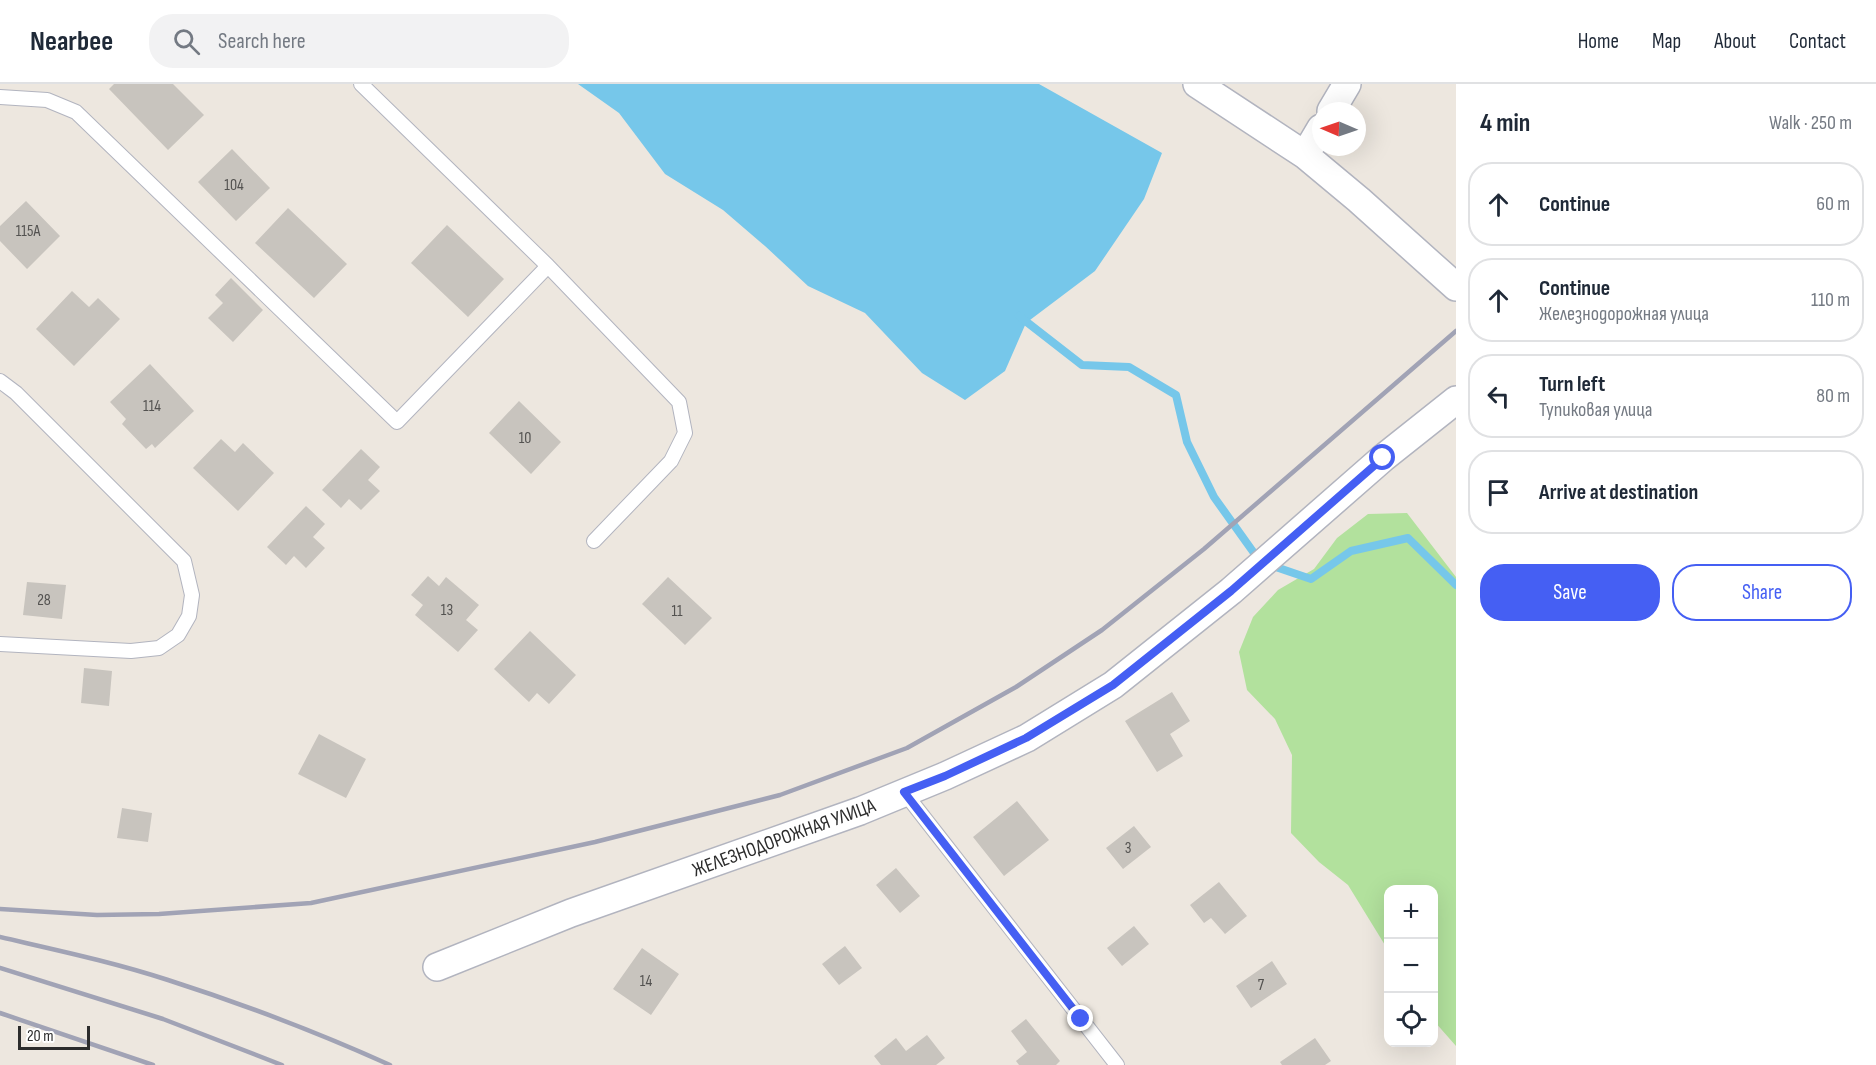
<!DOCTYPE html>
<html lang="en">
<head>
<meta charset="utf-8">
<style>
	body { margin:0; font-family:"Sofia Sans Condensed",sans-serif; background:#f2f2f3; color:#1f2937 }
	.controls { position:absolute; right:18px; bottom:18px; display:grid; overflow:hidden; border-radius:12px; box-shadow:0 6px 24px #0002 }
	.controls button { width:54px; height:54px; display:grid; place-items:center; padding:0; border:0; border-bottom:2px solid #e0e1e3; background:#fff; color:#1f2937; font:30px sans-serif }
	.compass { position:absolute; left:1312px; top:18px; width:54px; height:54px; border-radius:50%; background:#fff; box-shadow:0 6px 24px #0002; rotate:272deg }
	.scale { position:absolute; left:18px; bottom:15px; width:72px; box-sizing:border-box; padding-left:6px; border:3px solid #2c2c2c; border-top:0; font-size:16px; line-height:21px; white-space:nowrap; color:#2c2c2c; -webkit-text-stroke:4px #fff; paint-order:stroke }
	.stop { position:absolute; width:18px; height:18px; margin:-14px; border:4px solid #455ff3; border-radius:50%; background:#fff }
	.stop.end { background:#455ff3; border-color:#fff; box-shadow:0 2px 6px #0008 }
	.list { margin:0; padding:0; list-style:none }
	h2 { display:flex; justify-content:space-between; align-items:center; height:78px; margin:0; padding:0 24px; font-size:26px }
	h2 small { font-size:20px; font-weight:400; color:#747a83 }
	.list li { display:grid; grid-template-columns:39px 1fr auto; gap:18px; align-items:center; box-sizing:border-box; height:84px; margin:0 12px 12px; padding:0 12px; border:2px solid #e0e1e3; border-radius:24px }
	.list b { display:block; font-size:22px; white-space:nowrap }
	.list p { margin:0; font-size:20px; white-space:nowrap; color:#747a83 }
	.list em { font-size:20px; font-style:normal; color:#747a83 }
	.actions { display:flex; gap:12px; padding:18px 24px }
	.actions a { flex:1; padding:14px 0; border:2px solid #455ff3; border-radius:24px; text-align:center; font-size:21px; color:#455ff3 }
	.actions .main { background:#455ff3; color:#fff }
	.icon { flex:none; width:33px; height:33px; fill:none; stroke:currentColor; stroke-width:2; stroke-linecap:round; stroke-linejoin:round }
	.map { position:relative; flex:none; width:1456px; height:981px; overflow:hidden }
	header { display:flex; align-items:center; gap:36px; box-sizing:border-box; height:84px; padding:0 30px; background:#fff; border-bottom:2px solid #e0e1e3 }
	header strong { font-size:28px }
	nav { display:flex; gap:33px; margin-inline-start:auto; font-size:21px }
	.search { width:420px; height:54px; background:#f2f2f3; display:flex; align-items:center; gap:15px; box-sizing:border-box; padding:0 21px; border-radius:24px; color:#747a83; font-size:22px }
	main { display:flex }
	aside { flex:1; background:#fff }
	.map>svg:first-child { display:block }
</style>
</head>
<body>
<header>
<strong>Nearbee</strong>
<div class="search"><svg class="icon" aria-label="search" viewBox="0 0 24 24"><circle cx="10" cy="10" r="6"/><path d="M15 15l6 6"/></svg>Search here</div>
<nav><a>Home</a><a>Map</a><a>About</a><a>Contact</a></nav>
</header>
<main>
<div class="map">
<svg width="1456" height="981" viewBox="0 0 1456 981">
	<rect width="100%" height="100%" fill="#ede7df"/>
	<path fill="#b2e19d" d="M1407,429L1456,493V962L1434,937V806H1388V866L1348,801L1319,778L1291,749L1292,671L1275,635L1247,606L1239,568L1253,533L1278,506L1314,485L1337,454L1368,430Z"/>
	<path fill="#76c7ea" d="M578,0H1039L1162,69L1144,115L1095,187L1026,239L1005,287L965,316L922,289L865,229L808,202L765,162L723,126L665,90L619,29Z"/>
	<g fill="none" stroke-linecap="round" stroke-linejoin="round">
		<path stroke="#76c7ea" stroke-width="8" d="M1019,232L1082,281L1129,283L1176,311L1187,358L1214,413L1259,476
			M1270,481L1311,495L1351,467L1408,454L1456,501"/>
	</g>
	<path fill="#c8c4be" d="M114,0H173L204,31L168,66L109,5Z
		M232,65L270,104L236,137L198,98Z
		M26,117L60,152L27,185L0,157V142Z
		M288,124L347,180L314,214L255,159Z
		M447,141L504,195L468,233L411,179Z
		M231,194L263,226L233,258L208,234L223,219L215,211Z
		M72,207L89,223L98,214L120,235L74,282L36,245Z
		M150,280L194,327L155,364L152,360L146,365L122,340L126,335L110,318Z
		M519,317L561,358L531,390L489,349Z
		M221,355L235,368L243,359L274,389L238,427L193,384Z
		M361,365L380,383L368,396L380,407L361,426L349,415L341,424L322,406Z
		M306,422L325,440L313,453L325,464L306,484L294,472L286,481L267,463Z
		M428,492L439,502L446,493L479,521L466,536L478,546L458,568L415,531L423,521L411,511Z
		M668,493L712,534L685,561L642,520Z
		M27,498L66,501L62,535L23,531Z
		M530,547L576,591L549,620L537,609L529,618L494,585Z
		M84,584L112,587L109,622L81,619Z
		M1172,608L1190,637L1170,650L1183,672L1157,688L1125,637Z
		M319,650L366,675L346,714L298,690Z
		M1017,717L1049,756L1004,792L973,753Z
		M122,724L152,729L148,758L117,754Z
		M1134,742L1151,763L1123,785L1106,764Z
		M896,784L920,812L900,829L876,801Z
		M1219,798L1247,832L1225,850L1211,834L1204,839L1190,821Z
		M1134,842L1149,860L1122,882L1107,864Z
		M845,862L862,884L839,901L822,880Z
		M642,864L679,890L651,931L613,905Z
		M1272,877L1287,900L1251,924L1236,902Z
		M1026,935L1060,977L1056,981H1019L1016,977L1027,968L1011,947Z
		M927,951L945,974L936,981H881L874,972L896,954L906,967Z
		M1315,954L1331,977L1325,981H1282L1280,978Z"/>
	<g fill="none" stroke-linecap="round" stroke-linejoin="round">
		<defs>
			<path id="lane" d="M361,0L548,182L679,318L685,349L671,377L594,457
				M0,13L47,16L76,28L397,338L548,182
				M0,297L16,309L184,477L192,511L189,532L178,551L159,564L131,567L0,560
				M904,708L1117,981"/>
			<path id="street" d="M1197,0L1305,71L1359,116L1456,203
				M1331,27L1347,0
				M1305,71L1321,44
				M437,883L571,829L860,727L945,692L1027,654L1113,601L1231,507L1383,374L1456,316"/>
		</defs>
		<use href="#lane" stroke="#b2b4bf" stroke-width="16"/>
		<use href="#street" stroke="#b2b4bf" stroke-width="30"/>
		<use href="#lane" stroke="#fff" stroke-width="14"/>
		<use href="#street" stroke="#fff" stroke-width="27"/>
		<path stroke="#a1a3b5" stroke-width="4.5" d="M0,825L97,831L159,830L311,819L595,758L780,711L907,664L1016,603L1102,546L1204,465L1456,247
			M0,853C56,866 113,878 168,896C243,920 319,949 390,981
			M0,884L163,935L282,981
			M0,929L153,981"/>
	</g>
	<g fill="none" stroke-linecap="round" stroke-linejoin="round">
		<path stroke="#455ff3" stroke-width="8" d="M1081,935L904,708L945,692L1026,654L1113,601L1231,507L1383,374"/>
	</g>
	<g text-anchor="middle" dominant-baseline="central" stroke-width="4.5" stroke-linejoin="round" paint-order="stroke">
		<g font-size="16" fill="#535250">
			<text x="234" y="101">104</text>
			<text x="28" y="147">115А</text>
			<text x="152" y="322">114</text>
			<text x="525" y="354">10</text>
			<text x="44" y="516">28</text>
			<text x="447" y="526">13</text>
			<text x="677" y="527">11</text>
			<text x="1128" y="764">3</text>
			<text x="646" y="897">14</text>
			<text x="1261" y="901">7</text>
		</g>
		<g font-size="20" fill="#2c2c2c" stroke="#fff">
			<text transform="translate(784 754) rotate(-20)">ЖЕЛЕЗНОДОРОЖНАЯ УЛИЦА</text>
		</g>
	</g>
</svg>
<div class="controls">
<button>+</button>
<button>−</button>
<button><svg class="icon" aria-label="locate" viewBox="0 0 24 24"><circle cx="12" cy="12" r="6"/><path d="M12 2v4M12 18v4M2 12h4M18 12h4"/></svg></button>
</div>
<svg class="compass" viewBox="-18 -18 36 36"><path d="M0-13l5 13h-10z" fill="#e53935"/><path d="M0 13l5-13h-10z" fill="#747a83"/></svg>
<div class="scale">20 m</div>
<div class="stop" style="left:1383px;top:374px"></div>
<div class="stop end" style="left:1081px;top:935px"></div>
</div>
<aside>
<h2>4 min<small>Walk · 250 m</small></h2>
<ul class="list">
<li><svg class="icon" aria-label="ahead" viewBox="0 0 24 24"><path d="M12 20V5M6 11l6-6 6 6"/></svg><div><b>Continue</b></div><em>60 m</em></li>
<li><svg class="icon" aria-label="ahead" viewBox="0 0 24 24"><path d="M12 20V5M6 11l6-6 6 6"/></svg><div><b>Continue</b><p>Железнодорожная улица</p></div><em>110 m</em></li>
<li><svg class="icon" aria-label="left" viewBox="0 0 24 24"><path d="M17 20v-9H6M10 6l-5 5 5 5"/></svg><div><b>Turn left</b><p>Тупиковая улица</p></div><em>80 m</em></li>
<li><svg class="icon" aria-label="arrive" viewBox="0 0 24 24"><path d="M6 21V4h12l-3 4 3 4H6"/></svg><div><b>Arrive at destination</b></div></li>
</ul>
<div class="actions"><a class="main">Save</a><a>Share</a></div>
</aside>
</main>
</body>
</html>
